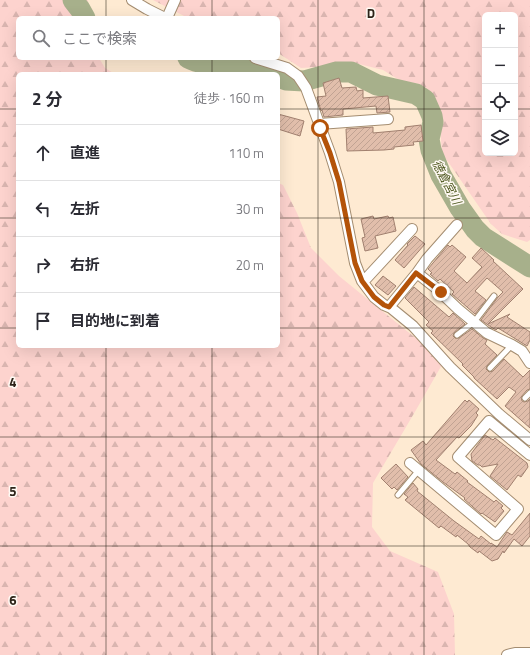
<!DOCTYPE html>
<html lang="ja">
<head>
<meta charset="utf-8">
<style>
	body { margin:0; font-family:"Titillium Web","Noto Sans JP",sans-serif; background:#f7f7f7; color:#2b2b33 }
	.controls { position:absolute; right:12px; top:12px; display:grid; overflow:hidden; border-radius:6px; box-shadow:0 4px 16px #0002 }
	.controls button { width:36px; height:36px; display:grid; place-items:center; padding:0; border:0; border-bottom:1px solid #e1e1e2; background:#fff; color:#2b2b33; font:20px sans-serif }
	.stop { position:absolute; width:12px; height:12px; margin:-9px; border:3px solid #b45309; border-radius:50%; background:#fff }
	.stop.end { background:#b45309; border-color:#fff; box-shadow:0 1px 4px #0008 }
	.list { margin:0; padding:0; list-style:none }
	h2 { display:flex; justify-content:space-between; align-items:center; height:52px; margin:0; padding:0 16px; font-size:17px }
	h2 small { font-size:13px; font-weight:400; color:#7c7c81 }
	.list li { display:grid; grid-template-columns:26px 1fr auto; gap:12px; align-items:center; box-sizing:border-box; height:56px; padding:0 16px; border-top:1px solid #e1e1e2 }
	.list b { display:block; font-size:15px; white-space:nowrap }
	.list em { font-size:13px; font-style:normal; color:#7c7c81 }
	.icon { flex:none; width:22px; height:22px; fill:none; stroke:currentColor; stroke-width:2; stroke-linecap:round; stroke-linejoin:round }
	.map { position:relative; flex:none; width:530px; height:655px; overflow:hidden }
	.search { position:absolute; background:#fff; box-shadow:0 4px 16px #0002; left:16px; top:16px; width:264px; height:44px; display:flex; align-items:center; gap:10px; box-sizing:border-box; padding:0 14px; border-radius:6px; color:#7c7c81; font-size:15px }
	.panel { position:absolute; background:#fff; box-shadow:0 4px 16px #0002; left:16px; top:72px; width:264px; height:276px; border-radius:6px }
	.map>svg:first-child { display:block }
</style>
</head>
<body>
<div class="map">
<svg width="530" height="655" viewBox="0 0 530 655">
	<defs>
		<pattern id="forest-firs" width="22" height="20" patternUnits="userSpaceOnUse"><rect width="22" height="20" fill="#fdd3ce"/><path d="M5 1l3.5 6h-7zM16 11l3.5 6h-7z" fill="#d9b5b0"/></pattern>
		<pattern id="building-hatch" width="6" height="6" patternUnits="userSpaceOnUse"><rect width="6" height="6" fill="#e1beab"/><path d="M-1 1l2-2M0 6l6-6M5 7l2-2" fill="none" stroke="#c1a393"/></pattern>
	</defs>
	<rect width="100%" height="100%" fill="#feead2"/>
	<path fill="url(#forest-firs)" fill-rule="evenodd" d="M0,0H88L84,18H18V58H99L105,68L115,74H18V346H278V183L283,185L297,213L311,248L339,276L439,357L443,363L416,410L373,483L372,527L390,551L438,572L454,614L455,655H0Z
		M153,0H530V240L527,242L502,234L491,224L442,153L440,125L436,110L420,84L401,81L383,70L351,62L319,67L301,68L278,53V18H188ZM485,15H515V153H485Z"/>
	<g fill="none" stroke-linecap="round" stroke-linejoin="round">
		<path stroke="#a7b08b" stroke-width="21" d="M73,0L80,9L85,18
			M188,58C205,67 222,62 240,65C250,66 261,70 270,74
			M278,77L286,80L304,81L336,72H351L377,85L416,94L425,100L432,116L433,122L429,139L431,150L441,175L460,208L475,229L483,237L530,267"/>
	</g>
	<path fill="url(#building-hatch)" stroke="#a1806f" d="M339,78L342,88L356,87L357,91L363,90V98L388,96L390,112L377,113L376,106L343,109V115L324,117L322,110L321,111L317,97L326,96L323,83Z
		M278,114L304,121L300,136L278,129Z
		M421,125L423,141L413,142L414,145L394,147V149L384,150L347,151L346,129L373,127V133L405,130V127Z
		M373,216L374,219L388,216L389,218L393,217L396,231L375,236L378,248L365,251L362,238L365,237L361,219Z
		M415,236L425,244L404,268L395,260L408,245L407,244Z
		M448,245L450,247L452,245L466,257L454,271L467,283L482,267L472,258L481,248L494,260L493,261L523,289L488,324L510,314L507,317L530,332V340L527,346L498,328L496,330L491,327L481,320L498,297L503,292L487,278L475,291L486,300L475,314L452,294L454,292L440,279L438,281L430,274L432,273L428,269Z
		M383,276L396,286L388,295L375,285Z
		M414,287L449,317L453,313L465,324L454,333L453,336L455,338H459L472,329L483,338L487,340L485,344L497,355L487,366L486,369L489,372L493,371L504,359L523,377L530,370V389L527,390L521,397L522,401L524,402L528,401L530,399V428L505,406L516,392L509,387L497,399L474,378V377L462,365L463,364L431,333L433,331L426,325L429,322L405,298Z
		M465,400L467,402L469,400L479,409L476,413L478,415L471,426L459,438L457,437L436,460L455,474L457,472L468,481L467,482L494,502L496,500L503,506L501,508L504,511L495,522L482,513L481,514L464,499L465,498L443,482L421,464L411,450L423,441L426,445Z
		M485,435L493,440L495,438L527,463L528,467L521,477L518,475L507,490L490,476L498,464L482,467L480,465H478L472,461L471,454Z
		M396,464L408,477L397,490L394,487L392,489L381,478Z
		M413,483L418,489L417,491L454,521L479,539L481,536L491,544V543L497,547L507,532L512,535L530,513V536L522,546L514,539L504,553L503,551L498,559L492,561L479,551L478,553L470,547L468,544L457,535L456,537L441,526L439,528L405,500L408,497L404,494Z"/>
	<g fill="none" stroke-linecap="round" stroke-linejoin="round">
		<defs>
			<path id="lane" d="M457,335L474,322L494,296
				M490,368L512,345
				M525,398L530,393
				M398,495L419,470"/>
			<path id="street" d="M132,0L147,9L165,18
				M167,18L175,0
				M255,58L287,68L298,76L306,88L330,153L339,182L355,263L362,281L374,297L384,305L391,308L413,326L450,367L499,414L530,440
				M319,124L388,119
				M417,273L436,288L458,309L487,333L512,345L522,351L530,363
				M363,282L412,229
				M389,307L417,273L427,259L457,225
				M410,463L496,535L518,509L458,457L489,421L530,455
				M507,655L515,653H530"/>
		</defs>
		<use href="#lane" stroke="#a48d71" stroke-width="7"/>
		<use href="#street" stroke="#a48d71" stroke-width="12"/>
		<use href="#lane" stroke="#fff" stroke-width="5"/>
		<use href="#street" stroke="#fff" stroke-width="10"/>
	</g>
	<g fill="none" stroke-linecap="round" stroke-linejoin="round">
		<path stroke="#b45309" stroke-width="5" d="M320,128L330,153L339,182L355,263L362,281L374,297L384,305L389,307L416,273L441,292"/>
	</g>
	<path fill="none" stroke="#2d2419" stroke-width="1" stroke-opacity="0.55" d="M106,0V18M212,0V18M318,0V655M424,0V655M106,58V74M212,58V74M0,109H18M278,109H485M515,109H530M0,218H18M278,218H530M0,328H18M278,328H530M106,346V655M212,346V655M0,437H530M0,546H530"/>
	<g text-anchor="middle" dominant-baseline="central" stroke-width="3" stroke-linejoin="round" paint-order="stroke">
		<g font-size="12" font-style="italic" fill="#4e581f" stroke="#fffaf4">
			<text transform="translate(447 182) rotate(63)">徳倉宮川</text>
		</g>
	</g>
	<g font-size="13" text-anchor="middle" font-weight="bold" fill="#2d2419" stroke="#fffaf4" stroke-width="3" stroke-linejoin="round" paint-order="stroke">
		<text x="371" y="18">D</text>
		<text x="13" y="387">4</text>
		<text x="13" y="496">5</text>
		<text x="13" y="605">6</text>
	</g>
</svg>
<div class="controls">
<button>+</button>
<button>−</button>
<button><svg class="icon" aria-label="locate" viewBox="0 0 24 24"><circle cx="12" cy="12" r="6"/><path d="M12 2v4M12 18v4M2 12h4M18 12h4"/></svg></button>
<button><svg class="icon" aria-label="layers" viewBox="0 0 24 24"><path d="M12 4l9 5-9 5-9-5zM3 14l9 5 9-5"/></svg></button>
</div>
<div class="stop" style="left:320px;top:128px"></div>
<div class="stop end" style="left:441px;top:292px"></div>
<div class="search"><svg class="icon" aria-label="search" viewBox="0 0 24 24"><circle cx="10" cy="10" r="6"/><path d="M15 15l6 6"/></svg>ここで検索</div>
<section class="panel">
<h2>2 分<small>徒歩 · 160 m</small></h2>
<ul class="list">
<li><svg class="icon" aria-label="ahead" viewBox="0 0 24 24"><path d="M12 20V5M6 11l6-6 6 6"/></svg><div><b>直進</b></div><em>110 m</em></li>
<li><svg class="icon" aria-label="left" viewBox="0 0 24 24"><path d="M17 20v-9H6M10 6l-5 5 5 5"/></svg><div><b>左折</b></div><em>30 m</em></li>
<li><svg class="icon" aria-label="right" viewBox="0 0 24 24"><path d="M7 20v-9h11M14 6l5 5-5 5"/></svg><div><b>右折</b></div><em>20 m</em></li>
<li><svg class="icon" aria-label="arrive" viewBox="0 0 24 24"><path d="M6 21V4h12l-3 4 3 4H6"/></svg><div><b>目的地に到着</b></div></li>
</ul>
</section>
</div>
</body>
</html>
